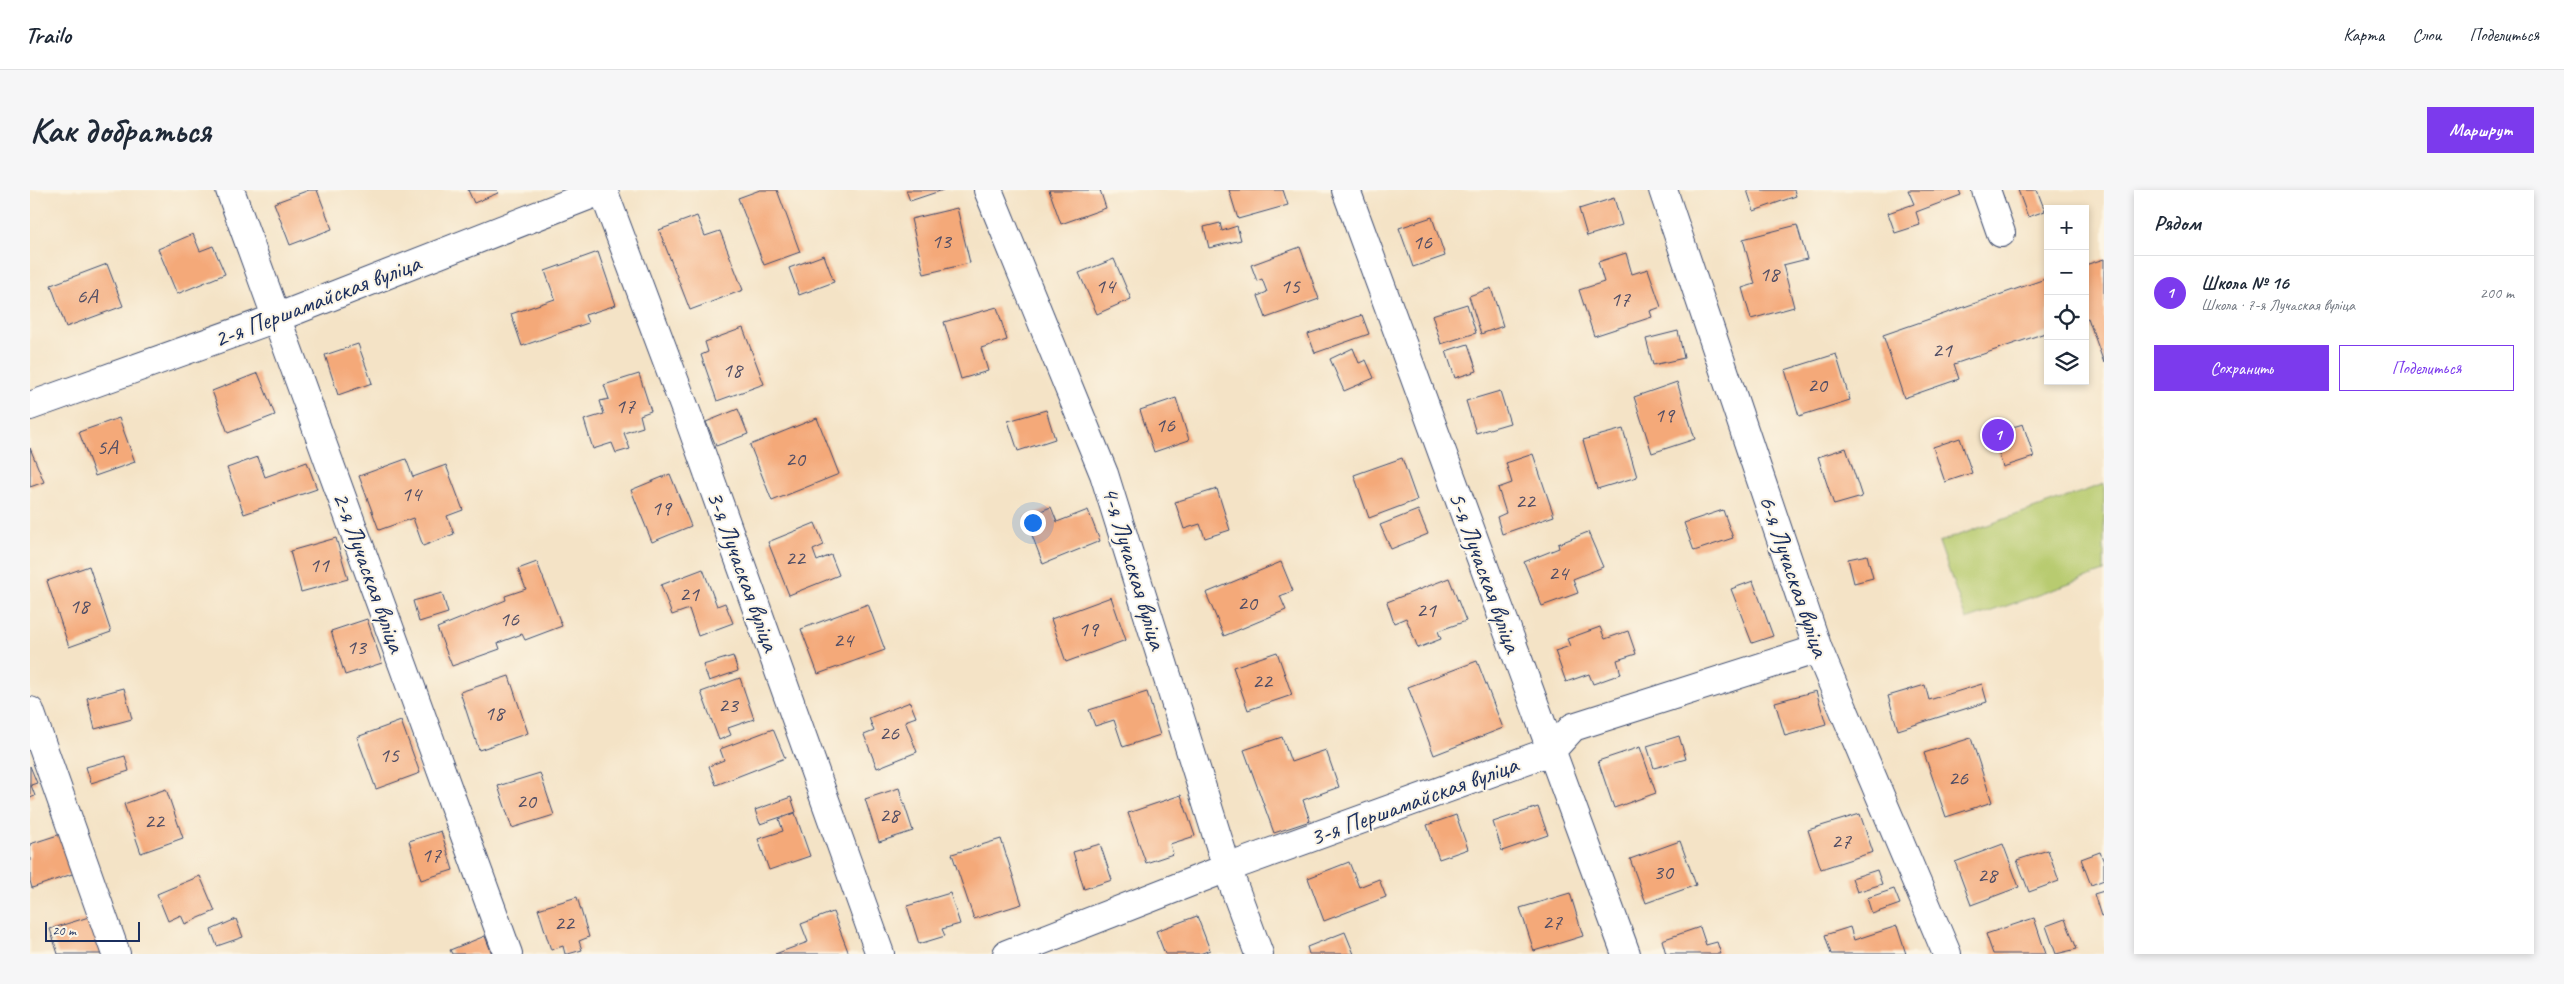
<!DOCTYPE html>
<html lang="ru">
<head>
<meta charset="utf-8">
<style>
	body { margin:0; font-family:Caveat,sans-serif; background:#f6f6f7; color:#1f2937 }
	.controls { position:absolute; right:15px; top:15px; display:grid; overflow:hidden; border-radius:0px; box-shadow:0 2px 8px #0003 }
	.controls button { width:45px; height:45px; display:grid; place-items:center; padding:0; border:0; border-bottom:1px solid #e0e1e3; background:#fff; color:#1f2937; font:25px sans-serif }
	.scale { position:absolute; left:15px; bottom:12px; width:95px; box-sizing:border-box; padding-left:5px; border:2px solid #1b2f5e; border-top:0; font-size:14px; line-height:18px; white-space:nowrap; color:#1b2f5e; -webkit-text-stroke:4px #fcf5e5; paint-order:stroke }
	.you { position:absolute; left:1002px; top:332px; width:18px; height:18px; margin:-12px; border:4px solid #fff; border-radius:50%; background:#1a73e8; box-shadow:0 0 0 8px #1a73e833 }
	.badge { display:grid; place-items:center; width:32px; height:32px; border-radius:50%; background:#7c3aed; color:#fff; font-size:16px; font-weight:700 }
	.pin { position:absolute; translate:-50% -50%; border:2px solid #fff; box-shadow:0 1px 5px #0006 }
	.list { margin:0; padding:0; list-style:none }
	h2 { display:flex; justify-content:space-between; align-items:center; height:65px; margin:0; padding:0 20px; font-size:21px }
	h2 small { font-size:16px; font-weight:400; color:#747a83 }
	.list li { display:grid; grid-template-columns:32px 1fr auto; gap:15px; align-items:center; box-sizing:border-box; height:75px; padding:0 20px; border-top:1px solid #e0e1e3 }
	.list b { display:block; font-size:19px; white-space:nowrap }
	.list p { margin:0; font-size:16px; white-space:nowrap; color:#747a83 }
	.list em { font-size:16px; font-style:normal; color:#747a83 }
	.actions { display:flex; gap:10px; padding:15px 20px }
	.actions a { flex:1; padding:11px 0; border:1px solid #7c3aed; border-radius:0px; text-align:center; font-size:18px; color:#7c3aed }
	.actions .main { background:#7c3aed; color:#fff }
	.icon { flex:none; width:28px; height:28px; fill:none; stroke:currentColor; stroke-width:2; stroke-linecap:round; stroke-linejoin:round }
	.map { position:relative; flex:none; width:2074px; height:764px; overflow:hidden; border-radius:0px }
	header { display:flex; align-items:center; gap:30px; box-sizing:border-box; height:70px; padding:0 25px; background:#fff; border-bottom:1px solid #e0e1e3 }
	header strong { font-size:24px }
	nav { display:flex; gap:28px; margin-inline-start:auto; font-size:18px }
	.intro { display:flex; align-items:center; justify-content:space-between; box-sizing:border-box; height:120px; padding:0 30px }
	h1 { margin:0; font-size:35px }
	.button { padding:12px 22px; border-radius:0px; background:#7c3aed; color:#fff; font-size:18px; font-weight:700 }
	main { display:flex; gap:30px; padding:0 30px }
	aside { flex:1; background:#fff; border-radius:0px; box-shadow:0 2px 8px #0003 }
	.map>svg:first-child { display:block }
</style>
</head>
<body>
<header>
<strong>Trailo</strong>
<nav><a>Карта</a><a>Слои</a><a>Поделиться</a></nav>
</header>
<div class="intro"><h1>Как добраться</h1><a class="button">Маршрут</a></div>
<main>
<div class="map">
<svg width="2074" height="764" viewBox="0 0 2074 764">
	<rect width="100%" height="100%" fill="#fcf5e5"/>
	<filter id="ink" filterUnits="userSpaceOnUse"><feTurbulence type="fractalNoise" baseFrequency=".02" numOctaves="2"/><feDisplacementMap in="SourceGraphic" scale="10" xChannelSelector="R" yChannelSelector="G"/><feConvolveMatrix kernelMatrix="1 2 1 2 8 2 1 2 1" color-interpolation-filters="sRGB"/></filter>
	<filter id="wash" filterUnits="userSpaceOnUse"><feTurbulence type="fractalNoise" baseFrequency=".0096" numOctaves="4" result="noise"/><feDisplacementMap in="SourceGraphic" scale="20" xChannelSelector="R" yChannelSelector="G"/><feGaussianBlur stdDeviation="1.12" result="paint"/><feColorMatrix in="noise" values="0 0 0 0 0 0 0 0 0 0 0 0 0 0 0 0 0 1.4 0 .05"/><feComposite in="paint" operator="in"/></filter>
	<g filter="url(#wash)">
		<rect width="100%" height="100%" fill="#f4e3c6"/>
		<path fill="#b8cb6f" stroke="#6a7d66" d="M2074,294V382L1936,430L1909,352Z"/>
		<g id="blocks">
			<path fill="#f4a979" d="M279,0H287L302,39L260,55L244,13Z
				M438,0H467L468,3L444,13Z
				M730,0H747L770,62L734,75L708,8Z
				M876,0H913L880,11Z
				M1019,0H1070L1076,18L1031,34Z
				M1199,0H1253L1258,15L1208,29Z
				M1717,0H1764L1766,6L1724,21Z
				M1878,0H1929L1931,5L1886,22L1890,35L1865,43L1858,23L1884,14Z
				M1988,0H2007L2015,21L1998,27Z
				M1584,8L1592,35L1557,46L1549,19Z
				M927,18L940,73L894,84L881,29Z
				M667,26L675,46L690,41L713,100L660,120L629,40Z
				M1402,27L1415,66L1383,77L1369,38Z
				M1190,33L1192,41L1207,36L1211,50L1179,58L1174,37Z
				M1767,35L1777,69L1753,75L1764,117L1721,129L1712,98L1725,94L1713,49Z
				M163,44L170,61L183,56L195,84L147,104L128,59Z
				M1270,57L1289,109L1236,128L1228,106L1237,102L1232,89L1227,91L1221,75Z
				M568,62L586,115L555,125L558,133L492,156L481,124L525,109L515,81Z
				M1596,63L1602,84L1618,79L1631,117L1620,121L1622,127L1564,146L1549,100L1574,92L1568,72Z
				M794,65L804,92L769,105L759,78Z
				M1084,69L1101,109L1067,124L1049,83Z
				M2074,69V173L2058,128L2055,129V75Z
				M77,74L93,116L36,137L21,95Z
				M2018,88V142L1924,174L1929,189L1874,208L1853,145Z
				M1461,98L1473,136L1451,144L1439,106Z
				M1437,114L1446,143L1411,154L1402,125Z
				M967,117L977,150L951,158L958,181L931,189L914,132Z
				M1332,125L1339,144L1285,163L1278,144Z
				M713,138L734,194L687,211L671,165L678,162L675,152Z
				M1648,141L1654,168L1623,175L1616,149Z
				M328,154L342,193L308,205L295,165Z
				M1438,154L1447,181L1425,188L1416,161Z
				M1323,158L1329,173L1336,170L1344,188L1314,201L1300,169Z
				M1806,164L1820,210L1769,226L1755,180Z
				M228,183L245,225L198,243L182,201Z
				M609,184L621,221L610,225L613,237L594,243L600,259L586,263L582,253L563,259L554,230L574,224L570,211L579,209L574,195Z
				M1647,192L1665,249L1622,263L1604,207Z
				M1470,201L1480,233L1446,243L1436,211Z
				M1146,208L1159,250L1124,262L1110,220Z
				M708,219L718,244L686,256L676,232Z
				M1016,220L1025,249L988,261L978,231Z
				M89,228L105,272L65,286L49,242Z
				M787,228L809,284L742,311L720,255Z
				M1993,234L2004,267L1973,277L1962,243Z
				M1593,239L1607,287L1567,299L1553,250Z
				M1930,248L1942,283L1915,292L1903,257Z
				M0,258L14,292L0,297Z
				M1816,258L1832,307L1804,315L1788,267Z
				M1503,264L1524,326L1472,344L1467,327L1476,323L1468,298L1482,293L1476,273Z
				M228,267L235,287L277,272L287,299L214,324L197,278Z
				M1372,268L1387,310L1339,328L1324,285Z
				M376,269L383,287L416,275L433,320L417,326L424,344L393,356L383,328L349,340L329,286Z
				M640,284L661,336L622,352L601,300Z
				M1187,299L1200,340L1175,348L1170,334L1154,339L1145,312Z
				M1021,317L1027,332L1058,320L1070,351L1013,374L995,327Z
				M1388,320L1398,344L1361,359L1350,335Z
				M1693,320L1703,348L1664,361L1654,333Z
				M785,333L794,355L783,360L787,371L801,365L809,385L759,405L738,352Z
				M1558,342L1573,377L1543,389L1548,403L1512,416L1494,372L1529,358L1528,354Z
				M306,348L318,389L271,402L260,361Z
				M1837,365L1843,388L1824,393L1818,369Z
				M507,372L532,436L495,450L492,444L468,453L470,459L422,476L407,438L476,410L475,406L496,399L488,379Z
				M1251,372L1263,401L1250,406L1256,420L1194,446L1176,403Z
				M59,376L81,442L39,457L17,391Z
				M673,379L687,416L695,413L703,433L668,446L659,419L642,425L631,395Z
				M1419,388L1436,431L1408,441L1411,449L1388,458L1376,428L1364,433L1357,412Z
				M1723,391L1743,446L1722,453L1701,399Z
				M412,403L418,423L389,432L383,411Z
				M1081,407L1096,450L1036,472L1021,429Z
				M838,414L855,460L788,484L771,439Z
				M337,429L352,473L315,485L301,441Z
				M1570,437L1575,449L1598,441L1606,464L1587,470L1591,484L1563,494L1559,484L1536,492L1525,461L1540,456L1537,449Z
				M1247,462L1262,505L1218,520L1203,477Z
				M703,466L708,481L679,491L673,475Z
				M1447,471L1473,538L1404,565L1378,497Z
				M479,486L498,543L449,560L430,502Z
				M710,488L724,529L698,538L701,545L689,550L671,502Z
				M1952,494L1957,512L1868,540L1858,506L1895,495L1899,510Z
				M94,498L102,529L65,539L57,508Z
				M1786,501L1796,534L1755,546L1745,512Z
				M1117,502L1130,545L1093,557L1084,530L1065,536L1059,520Z
				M880,512L886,527L875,531L887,562L847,578L834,545L844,541L839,528Z
				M371,531L390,583L346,599L327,547Z
				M743,539L755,568L686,595L679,576L694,570L690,559Z
				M1649,546L1656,569L1624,578L1617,556Z
				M1252,547L1261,572L1296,560L1309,597L1273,610L1280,631L1244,643L1214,560Z
				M1941,548L1962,612L1916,627L1894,563Z
				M1610,557L1626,603L1584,618L1568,571Z
				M95,566L99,581L61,593L56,577Z
				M0,576L7,593L1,595L5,606L0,608Z
				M510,583L524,625L482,638L468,596Z
				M869,598L883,641L849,652L835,609Z
				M136,599L153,648L111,663L94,614Z
				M1151,605L1165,646L1140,654L1143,664L1116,673L1098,623Z
				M761,607L766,622L730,634L725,620Z
				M1508,617L1518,645L1472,661L1463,632Z
				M765,623L780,666L739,680L728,649L753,641L749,629Z
				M1830,624L1843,662L1791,679L1778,640Z
				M1426,625L1438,659L1409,669L1397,635Z
				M411,641L423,680L391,690L379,651Z
				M31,644L45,683L2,698L0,691V654Z
				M971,649L992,714L944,729L922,664Z
				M1650,651L1666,695L1616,713L1600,669Z
				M1070,654L1082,690L1054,699L1043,662Z
				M1973,654L1989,697L1941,715L1925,672Z
				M2018,660L2029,691L1999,702L1987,670Z
				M2070,662L2074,672V690L2061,695L2051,669Z
				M1319,672L1329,697L1349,689L1356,707L1294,731L1278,688Z
				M1847,680L1852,694L1827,702L1822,688Z
				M170,686L185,721L155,734L151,725L138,731L127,704Z
				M1864,699L1870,714L1842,724L1837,708Z
				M2074,701V725L2071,726L2064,704Z
				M920,703L930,734L912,739L915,746L889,754L877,716Z
				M1540,703L1553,746L1504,761L1490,718Z
				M547,707L559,747L549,751L552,760L538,764H535L533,756L521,760L508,719Z
				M803,722L819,764H745L778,752L771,734Z
				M62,726L74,764H28L20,739Z
				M1167,726L1180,760L1170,764H1135L1126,741Z
				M2004,728L2016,764H1963L1956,744Z
				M206,729L213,747L187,756L181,740Z
				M2035,729L2047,759L2026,764L2016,736Z
				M1867,736L1876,764H1801L1795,745L1820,737L1824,750Z
				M1670,737L1676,755L1687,752L1691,764H1636L1632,750Z
				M1315,742L1324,764H1279L1277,757Z
				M455,746L462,764H422L420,760Z"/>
		</g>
	</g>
	<g filter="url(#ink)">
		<use href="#blocks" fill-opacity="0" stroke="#3c4a6e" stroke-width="1"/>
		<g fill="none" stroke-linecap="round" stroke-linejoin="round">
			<defs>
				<path id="minor" d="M200,0L478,764
					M573,0L660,232L850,764
					M958,0L1074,284L1197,678L1229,764
					M1316,0L1596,764
					M1633,0L1788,459L1917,764
					M1956,0L1971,43
					M0,216L246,128L573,0
					M0,521L86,764
					M977,764L1197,678L1521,561L1543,537L1788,459"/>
			</defs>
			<use href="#minor" stroke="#3c4a6e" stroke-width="30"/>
			<use href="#minor" stroke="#fff" stroke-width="28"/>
		</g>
	</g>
	<g text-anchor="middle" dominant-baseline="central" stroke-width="4" stroke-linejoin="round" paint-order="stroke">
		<g font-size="22" fill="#514e65">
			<text x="911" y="51">13</text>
			<text x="1392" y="52">16</text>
			<text x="1739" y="84">18</text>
			<text x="1075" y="96">14</text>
			<text x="1260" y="96">15</text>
			<text x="57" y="106">6А</text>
			<text x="1590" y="109">17</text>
			<text x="1912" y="160">21</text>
			<text x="702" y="180">18</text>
			<text x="1787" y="195">20</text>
			<text x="595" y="216">17</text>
			<text x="1634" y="225">19</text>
			<text x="1135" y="235">16</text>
			<text x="77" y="257">5А</text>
			<text x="765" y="269">20</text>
			<text x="381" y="304">14</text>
			<text x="1495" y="311">22</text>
			<text x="631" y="318">19</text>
			<text x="765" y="368">22</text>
			<text x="289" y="375">11</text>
			<text x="1528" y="383">24</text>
			<text x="659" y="404">21</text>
			<text x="1217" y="413">20</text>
			<text x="49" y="416">18</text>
			<text x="1396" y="420">21</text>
			<text x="479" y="429">16</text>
			<text x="1058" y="439">19</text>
			<text x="813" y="450">24</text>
			<text x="326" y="457">13</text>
			<text x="1232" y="491">22</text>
			<text x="698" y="515">23</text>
			<text x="464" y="523">18</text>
			<text x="859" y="543">26</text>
			<text x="359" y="565">15</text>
			<text x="1928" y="588">26</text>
			<text x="496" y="611">20</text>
			<text x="859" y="625">28</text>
			<text x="124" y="631">22</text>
			<text x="1811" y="651">27</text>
			<text x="401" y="665">17</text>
			<text x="1633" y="682">30</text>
			<text x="1957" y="685">28</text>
			<text x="1522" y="732">27</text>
			<text x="534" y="733">22</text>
		</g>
		<g font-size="25" fill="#1b2f5e" stroke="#fcf5e5">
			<text transform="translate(287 111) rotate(-21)">2-я Першамайская вуліца</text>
			<text transform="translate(1104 378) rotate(73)">4-я Лучаская вуліца</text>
			<text transform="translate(713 381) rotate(70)">3-я Лучаская вуліца</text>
			<text transform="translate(339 382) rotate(70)">2-я Лучаская вуліца</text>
			<text transform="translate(1455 382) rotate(70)">5-я Лучаская вуліца</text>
			<text transform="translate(1764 386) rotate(71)">6-я Лучаская вуліца</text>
			<text transform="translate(1384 611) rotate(-20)">3-я Першамайская вуліца</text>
		</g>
	</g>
</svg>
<div class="controls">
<button>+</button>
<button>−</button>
<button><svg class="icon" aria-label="locate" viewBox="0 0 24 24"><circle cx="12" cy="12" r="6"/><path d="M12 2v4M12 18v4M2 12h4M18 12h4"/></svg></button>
<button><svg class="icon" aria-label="layers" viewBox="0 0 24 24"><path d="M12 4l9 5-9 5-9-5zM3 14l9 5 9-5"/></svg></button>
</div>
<div class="scale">20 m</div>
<div class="you"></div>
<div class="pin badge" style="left:1968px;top:245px">1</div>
</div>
<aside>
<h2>Рядом<small></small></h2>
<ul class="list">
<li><span class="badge">1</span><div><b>Школа № 16</b><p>Школа · 7-я Лучаская вуліца</p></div><em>200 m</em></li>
</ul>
<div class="actions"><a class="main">Сохранить</a><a>Поделиться</a></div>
</aside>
</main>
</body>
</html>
